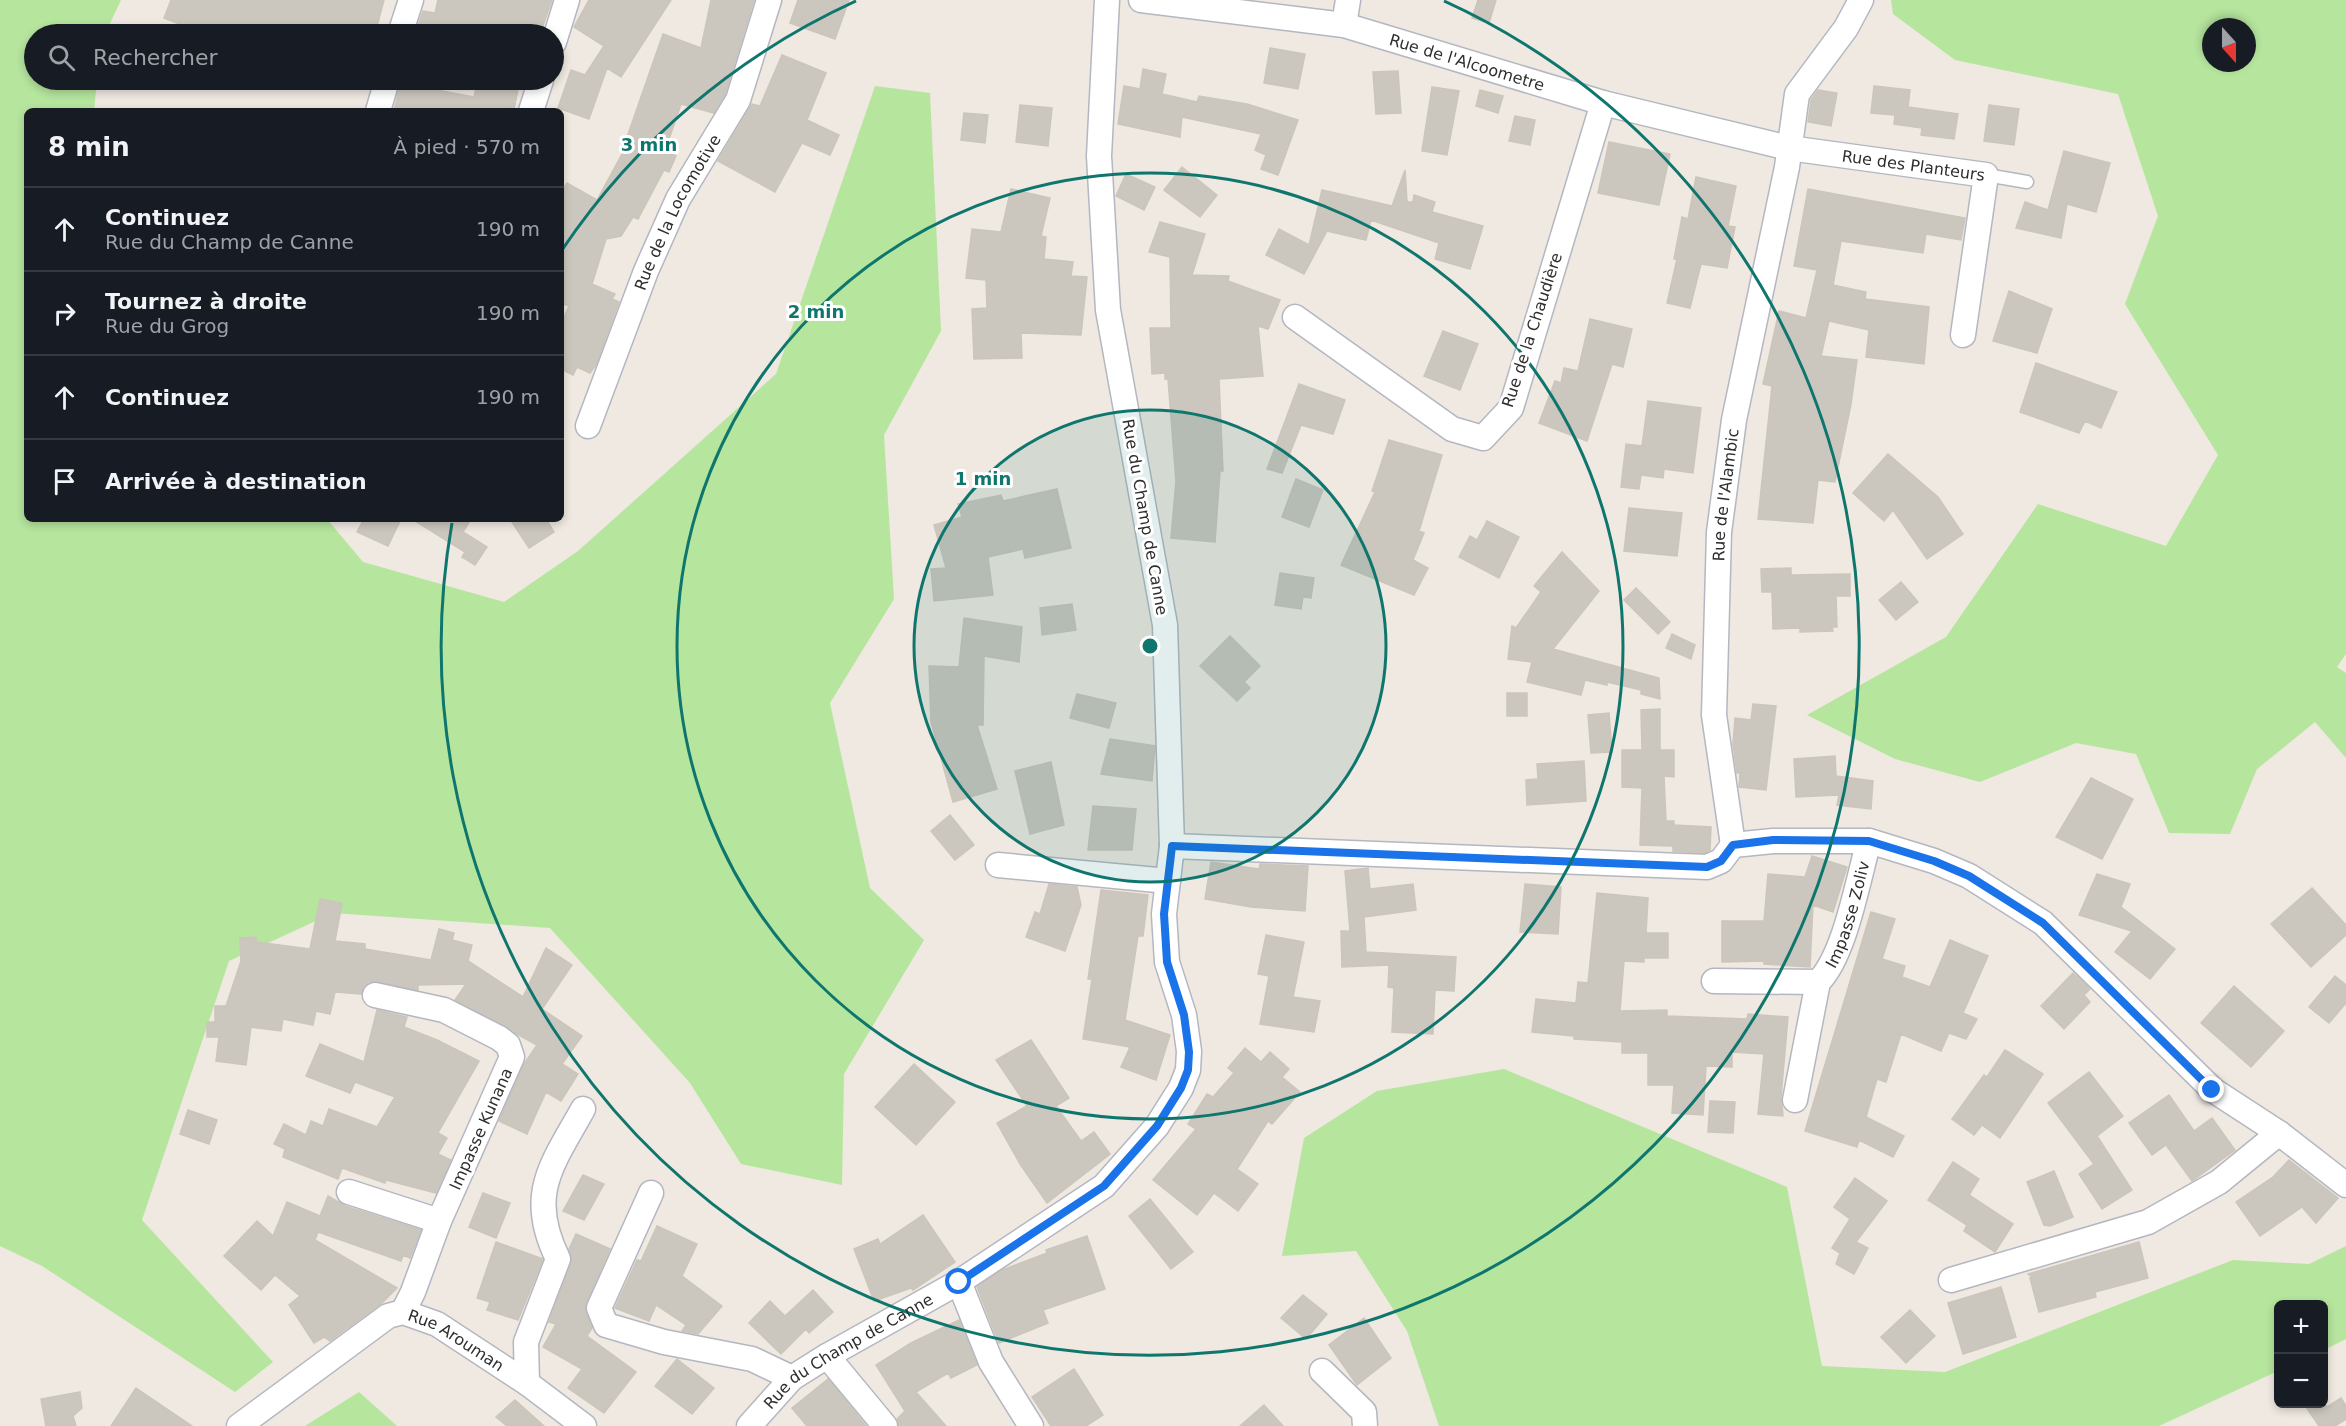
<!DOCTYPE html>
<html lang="fr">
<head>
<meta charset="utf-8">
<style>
	body { margin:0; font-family:"DejaVu Sans",sans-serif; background:#242831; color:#f1f3f6 }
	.controls { position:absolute; right:18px; bottom:18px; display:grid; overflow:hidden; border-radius:9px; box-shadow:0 3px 9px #0003 }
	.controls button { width:54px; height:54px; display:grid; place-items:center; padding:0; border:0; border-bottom:2px solid #363941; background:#171b24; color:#f1f3f6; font:30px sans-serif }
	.compass { position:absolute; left:2202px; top:18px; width:54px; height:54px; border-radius:50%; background:#171b24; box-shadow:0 3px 9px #0003; rotate:159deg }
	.stop { position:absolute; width:18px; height:18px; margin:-14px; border:4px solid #1a73e8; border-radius:50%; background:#fff }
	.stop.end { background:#1a73e8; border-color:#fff; box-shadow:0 2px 6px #0008 }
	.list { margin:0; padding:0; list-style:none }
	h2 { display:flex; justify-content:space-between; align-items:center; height:78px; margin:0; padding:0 24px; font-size:26px }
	h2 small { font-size:20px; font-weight:400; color:#9ea1a6 }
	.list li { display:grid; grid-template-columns:39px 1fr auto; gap:18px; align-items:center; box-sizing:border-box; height:84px; padding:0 24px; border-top:2px solid #363941 }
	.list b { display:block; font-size:22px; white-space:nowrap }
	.list p { margin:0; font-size:20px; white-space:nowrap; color:#9ea1a6 }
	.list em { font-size:20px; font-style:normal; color:#9ea1a6 }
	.icon { flex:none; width:33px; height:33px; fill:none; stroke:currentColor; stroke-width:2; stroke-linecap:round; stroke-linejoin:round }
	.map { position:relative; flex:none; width:2346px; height:1426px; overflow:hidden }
	.search { position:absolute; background:#171b24; box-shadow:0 3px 9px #0003; left:24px; top:24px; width:540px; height:66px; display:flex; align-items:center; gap:15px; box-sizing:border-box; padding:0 21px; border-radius:33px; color:#9ea1a6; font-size:22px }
	.panel { position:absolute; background:#171b24; box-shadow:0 3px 9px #0003; left:24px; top:108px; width:540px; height:414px; border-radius:9px }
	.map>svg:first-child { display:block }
</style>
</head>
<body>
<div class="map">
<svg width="2346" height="1426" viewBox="0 0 2346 1426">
	<rect width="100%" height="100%" fill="#efe9e1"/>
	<path fill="#b6e59e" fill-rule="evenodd" d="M0,0H121L105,34H34V80H97L94,111H27V519H327L363,562L504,602L578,551L776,374L875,86L930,93L941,331L884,435L894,599L830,703L870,888L924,940L844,1074L842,1185L741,1164L690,1083L550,928L333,913L229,961L142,1220L273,1362L235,1392L42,1266L0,1246Z
		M1891,0H2346V654L2337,667L2346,673V758L2315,722L2257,769L2230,834L2169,833L2136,754L2076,743L1980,782L1895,759L1807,715L1946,637L2038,504L2166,546L2218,455L2125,304L2158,216L2118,94L1955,60L1893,14ZM2211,27H2247V63H2211Z
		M1504,1069L1787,1187L1822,1366L1945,1372L2233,1260L2309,1264L2346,1246V1339L2324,1350V1304H2278V1371L2159,1426H1439L1407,1331L1356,1251L1282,1256L1304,1138L1377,1091Z
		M359,1392L397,1426H305Z"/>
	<path fill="#cbc7bf" stroke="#cbc5ba" stroke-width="1.5" d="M171,0H384L375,34L329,25L327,34H224L201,32L164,18Z
		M438,0H552L541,31L532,29L531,34H415L423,11L435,13Z
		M589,0H671L621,77L607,68L589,119L558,108L571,70L585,75L604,46L574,27Z
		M711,0H754L725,94L714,113L681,104L665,151L676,156L669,172L664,170L638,219L633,217L621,236L606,239L592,284L615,294L612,299L619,302L596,365L590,373L577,367L573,375L561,369V324L569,306L561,303V193L567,183L597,200L629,141L626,140L663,34L701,48Z
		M798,0H849L835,39L790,23Z
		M1478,0H1496L1489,23L1472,18Z
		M1270,48L1305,54L1298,89L1264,83Z
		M782,55L826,73L807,120L839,135L830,155L802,143L775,192L718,161L752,104L760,106Z
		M1143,69L1166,74L1162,94L1197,102L1199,96L1247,104L1298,120L1278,175L1261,169L1266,155L1255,150L1261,134L1182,117L1180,137L1118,124L1124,86L1140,89Z
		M1398,71L1401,113L1376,114L1373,72Z
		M401,80H440L437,90L474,97L478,80H520L514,109L505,106L504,111H394Z
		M1874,86L1910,90L1908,107L1958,114L1954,139L1921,135L1922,128L1894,124L1895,115L1871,113Z
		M1432,87L1459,91L1447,155L1422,151Z
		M1480,90L1503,96L1498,113L1476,106Z
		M1818,90L1837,93L1831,126L1808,122L1811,100Z
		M1020,105L1052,108L1048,146L1016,142Z
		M1989,105L2019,109L2014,145L1984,141Z
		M964,113L988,115L985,143L961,140Z
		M1515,116L1535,120L1530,145L1509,141Z
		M1609,142L1670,154L1659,205L1598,193Z
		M2064,151L2110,163L2096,212L2067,204L2061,238L2016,228L2025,202L2048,210Z
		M1182,167L1217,195L1200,217L1164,190Z
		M1405,170L1407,202H1413L1414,195L1435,202L1432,212L1483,226L1470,269L1435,259L1439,243L1371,220L1366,240L1327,231L1304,274L1266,255L1279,229L1309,245L1322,190L1392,206Z
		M1126,174L1155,187L1144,210L1116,196Z
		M1696,177L1736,186L1728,226L1735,227L1727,268L1701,264L1690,308L1667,303L1677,259H1674L1682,217L1688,219Z
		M1011,189L1050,198L1041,236L1046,237L1044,259L1073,262L1071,276L1087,277L1081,335L1021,333L1022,358L974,359L972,309L987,308L986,280L966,278L972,229L1001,232Z
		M1808,189L1965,218L1961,240L1926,234L1923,253L1841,241L1833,285L1866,292L1865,299L1929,307L1924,364L1866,357L1869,330L1829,321L1821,356L1857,360L1851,404L1835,482L1818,480L1813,523L1758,519L1772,386L1763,384L1779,311L1806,318L1817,270L1794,266Z
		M1160,222L1205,234L1192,275L1229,276L1228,281L1280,300L1268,329L1258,326L1263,376L1219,379L1223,471H1220L1215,542L1171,538L1176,481L1168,379H1165V373L1152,374L1150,328H1171L1170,257L1149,252Z
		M2009,291L2052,309L2037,353L1993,341Z
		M1590,319L1632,329L1623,367L1612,364L1587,441L1539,423L1555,381L1561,383L1564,368L1578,371Z
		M1443,331L1478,344L1460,390L1424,376Z
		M2036,363L2117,392L2101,428L2085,421L2079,433L2020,412Z
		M1299,384L1345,400L1333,434L1301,425L1282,473L1267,469Z
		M1648,401L1701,408L1693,473L1664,469L1663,478L1641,475L1639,489L1621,487L1626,444L1642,446Z
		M1389,440L1442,455L1419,531L1424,533L1413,560L1428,568L1414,595L1341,565L1375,492L1372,491Z
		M1888,454L1938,497L1963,534L1927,559L1893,510L1884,521L1853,493Z
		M1296,479L1323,490L1309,527L1282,517Z
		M1057,489L1071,548L1025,558L1023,549L988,557L993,595L934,601L931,569L946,568L934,525L962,517L958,504L1001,495L1003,501Z
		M1629,508L1682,513L1677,556L1624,551Z
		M364,519H401L388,546L357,532Z
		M412,519H471L463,532L487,547L475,565L462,557L465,552Z
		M510,519H546L554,532L529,548Z
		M1487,521L1519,537L1499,578L1459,557L1470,536L1477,540Z
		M1562,552L1599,591L1553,649L1659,678L1660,699L1641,694V690L1607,682V685L1585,680L1581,695L1527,682L1532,662L1508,659L1512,626L1516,628L1541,592L1534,586Z
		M1791,568V575L1850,574V596H1836L1837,627H1832L1833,631L1800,632V628L1773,629L1772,592H1762L1761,569Z
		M1280,573L1314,578L1311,598L1303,597L1301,609L1275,605Z
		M1901,582L1918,602L1896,620L1879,600Z
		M1636,588L1670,622L1658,634L1624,600Z
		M1072,604L1076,630L1042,635L1040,608Z
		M964,618L1022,627L1019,662L984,656L983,725H977L997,789L953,802L931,722L929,666L959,667Z
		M1672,634L1695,645L1691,659L1666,648Z
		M1230,636L1260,666L1244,682L1250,688L1237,701L1200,666Z
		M1507,693H1527V716H1507Z
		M1077,694L1116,703L1109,728L1070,718Z
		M1753,704L1776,706L1766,790L1739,787L1740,773H1737L1733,744L1735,718L1751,720Z
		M1660,709V750H1674V777L1664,776L1666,821H1674V825L1711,827L1710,850L1704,853L1673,851V846L1640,845L1642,788L1622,787V750H1642L1641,710Z
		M1609,713L1612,752L1591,753L1588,715Z
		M1110,739L1155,746L1152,781L1101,774Z
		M1835,756L1836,776L1873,781L1871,809L1837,805L1839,795L1796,797L1794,759Z
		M1584,761L1586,801L1527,805L1526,780L1538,779L1537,764Z
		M1051,762L1064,825L1030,834L1015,771Z
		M2091,778L2133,799L2102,859L2056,837Z
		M1093,806L1136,809L1132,850H1088Z
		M950,815L974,845L955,860L931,831Z
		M1812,856L1847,867L1833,912L1813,905L1810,967L1764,964V961L1722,962V921H1764L1768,874L1805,877Z
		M1211,862L1259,869L1260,864L1308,866L1305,911L1251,907L1205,899Z
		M1368,868L1370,889L1413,884L1416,910L1364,917L1366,952L1456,957L1454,991L1435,990L1433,1034L1392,1032L1394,988L1388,987L1389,965L1342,967L1341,931H1350L1345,871Z
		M2097,874L2130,884L2121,907L2175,949L2150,979L2115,952L2132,931L2079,915Z
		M1049,884L1077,887L1081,905L1065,951L1026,937L1035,912L1040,914Z
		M1525,884L1561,887L1558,934L1520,932Z
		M2312,888L2346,925V935L2311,967L2271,924Z
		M1101,890L1148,895L1143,936H1138L1125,1020L1170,1035L1156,1080L1121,1067L1130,1047L1083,1039L1092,979H1088Z
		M1597,893L1648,898L1646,933H1668V958H1644V962L1624,961L1620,1011L1667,1010V1016L1747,1019L1748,1014L1788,1017L1781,1097L1783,1116L1758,1114L1764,1054L1732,1052V1067L1706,1066L1703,1115L1672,1113L1674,1085H1648V1053H1622V1042L1574,1039V1036L1532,1032L1536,999L1576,1003L1578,982L1588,983Z
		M320,899L342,903L335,941L365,944V949L431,960L439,929L454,933L452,940L472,945L468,961L523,997L546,948L572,965L542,1009L582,1036L562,1064L578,1074L561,1101L546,1092L527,1134L499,1121L524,1064L537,1045L455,1000L466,984L418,985V990L371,981L364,986L361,994L335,992L330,1014L316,1011L313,1025L283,1019L281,1031L251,1027L246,1065L216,1061L219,1037H207V1022H215V1006H226L241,961L240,938L256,937V942L310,949Z
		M1871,912L1895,919L1882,959L1905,966L1902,977L1930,987L1950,940L1988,956L1963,1013L1977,1019L1966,1039L1949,1033L1941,1051L1901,1034L1886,1082L1877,1079L1866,1117L1904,1136L1893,1157L1859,1140L1857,1147L1805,1131Z
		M1266,935L1304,942L1293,997L1320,1001L1314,1032L1260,1024L1269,976L1258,974Z
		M2073,973L2090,989L2084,995L2090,1002L2064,1029L2041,1006Z
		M2335,976L2346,985V1003L2329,1023L2309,1007Z
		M2234,986L2284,1031L2251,1067L2201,1023Z
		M377,1010L407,1017L404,1027L437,1040L479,1061L438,1133L447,1138L438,1154L451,1160L436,1193L386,1180L385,1183L342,1168L338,1179L283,1157L285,1149L274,1144L284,1124L306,1135L311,1121L323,1126L329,1109L377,1127L395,1097L355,1082L350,1093L306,1076L320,1044L364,1062Z
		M1031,1040L1069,1098L1056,1106L1081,1141L1094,1132L1110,1154L1047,1203L1020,1164L997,1123L1027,1106L996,1060Z
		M1245,1048L1261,1062L1270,1052L1289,1069L1282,1077L1300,1092L1272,1124L1268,1121L1237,1169L1258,1184L1238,1211L1214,1193L1197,1215L1153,1180L1196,1129L1188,1124L1207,1094L1213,1097L1234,1073L1228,1068Z
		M2005,1050L2043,1074L2000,1138L1982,1125L1974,1135L1952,1119L1984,1075L1987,1077Z
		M914,1064L955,1102L916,1145L875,1107Z
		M2089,1072L2123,1116L2097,1136L2132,1190L2102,1209L2079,1174L2094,1164L2048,1103Z
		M2169,1095L2194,1131L2212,1118L2235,1150L2192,1181L2166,1145L2152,1155L2129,1123Z
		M1710,1101L1735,1102L1733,1133L1708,1132Z
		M188,1110L217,1120L209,1144L180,1134Z
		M2289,1160L2338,1198L2316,1223L2302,1207L2260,1236L2236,1202L2273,1177Z
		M1953,1162L1979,1179L1969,1195L2013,1224L1995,1252L1964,1231L1967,1225L1928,1200Z
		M2054,1171L2073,1217L2050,1226L2044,1225L2027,1182Z
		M583,1175L604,1184L584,1220L563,1211Z
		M1855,1178L1887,1201L1856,1242L1868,1248L1854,1274L1836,1264L1840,1253L1832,1248L1850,1219L1834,1207Z
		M483,1193L510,1203L496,1238L469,1227Z
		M328,1196L345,1206L421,1230L410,1258L403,1255L401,1261L318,1232L315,1240L397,1288L382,1303L334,1338L330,1341L324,1337L314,1343L289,1305L300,1296L275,1275L261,1290L224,1256L257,1221L273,1236L287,1202L320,1216Z
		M1150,1199L1193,1252L1171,1269L1129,1216Z
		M923,1215L955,1262L913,1290L911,1288L874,1301L854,1249L878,1239L880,1244Z
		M657,1226L697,1244L682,1276L722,1306L698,1334L682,1331L686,1325L656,1305L649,1321L615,1308L637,1260L641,1261Z
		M576,1234L610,1249L586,1303V1313L592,1328L587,1336L636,1372L604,1413L568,1388L582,1369L543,1347L556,1324L549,1322L571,1264L569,1249Z
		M1087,1236L1105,1289L1043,1310L1048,1323L999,1343L977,1287L1002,1270L1047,1253L1046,1250Z
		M496,1242L543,1259L518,1320L487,1310L490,1302L477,1298Z
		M2139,1242L2148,1278L2095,1292L2096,1297L2039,1312L2030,1278L2032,1277L2028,1274Z
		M2001,1287L2016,1337L1963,1354L1948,1303Z
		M813,1290L833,1312L809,1333L806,1329L781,1354L749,1323L770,1301L785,1316Z
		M1303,1295L1327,1314L1306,1339L1281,1318Z
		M1910,1310L1935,1336L1906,1363L1881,1337Z
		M1364,1318L1391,1358L1357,1385L1329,1345Z
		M959,1320L977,1365L951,1378L948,1373L916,1392L946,1426H899L897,1419L905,1411L876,1365L911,1343Z
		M677,1359L714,1388L692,1414L655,1386Z
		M1074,1369L1103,1415L1086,1426H1051L1032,1397Z
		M828,1379L866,1426H807L792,1408Z
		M136,1388L192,1426H111Z
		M80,1392L82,1408L73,1416L76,1426H46L41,1399Z
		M2341,1398L2346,1406V1419L2335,1426H2319L2304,1404H2325L2327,1407Z
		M515,1400L544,1426H507L496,1417Z
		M1264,1405L1283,1426H1240Z"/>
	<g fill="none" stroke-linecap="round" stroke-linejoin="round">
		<defs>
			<path id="service" d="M1986,175L2027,182"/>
			<g id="minor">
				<path id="s1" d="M1141,0L1344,25L1603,103L1789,148L1986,175L1963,335"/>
				<path d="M1344,25L1348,0"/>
				<path d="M400,34L411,0"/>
				<path d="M554,42L567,0"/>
				<path d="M378,111L387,80"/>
				<path d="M531,111L541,80"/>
				<path d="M1295,317L1452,429L1483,438L1511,408L1603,103"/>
				<path id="s2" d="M588,426L646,271L678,199L738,100L769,0"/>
				<path id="s3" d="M1733,845L1714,715L1719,532L1734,420L1787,167L1797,94L1846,28L1861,0"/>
				<path d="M1733,845L1773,841H1869L1934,861L1969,876L2043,923L2213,1090L2279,1133L2346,1185"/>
				<path d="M1172,846L1707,867L1721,861L1733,845"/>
				<path d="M998,865L1168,881"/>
				<path d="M1714,981L1818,982"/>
				<path d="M375,995L444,1010L499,1038L508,1045L512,1057L439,1221L413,1292L403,1312"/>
				<path id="s4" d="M1795,1100L1818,982C1845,956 1858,879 1869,841"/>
				<path d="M349,1192L439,1221"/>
				<path d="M651,1193L599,1308L606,1325L664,1342L752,1359L792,1378"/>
				<path d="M1951,1280L2148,1222L2219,1182L2279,1133"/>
				<path d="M959,1282L991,1362L1031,1426"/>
				<path d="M827,1356L885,1426"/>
				<path d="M1322,1371L1364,1412L1365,1426"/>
				<path d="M527,1383L526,1342L558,1259C526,1194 552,1165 583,1109"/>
				<path id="s5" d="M239,1426L388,1316L403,1312L437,1324L527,1383L584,1426"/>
				<path id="s6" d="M749,1426L792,1378L827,1356L959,1282L1104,1186L1157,1126L1181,1088L1188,1070L1189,1051L1184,1015L1167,962L1164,914L1172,846L1165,625L1108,310L1099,156L1107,0"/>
			</g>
		</defs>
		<use href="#service" stroke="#b4b7c1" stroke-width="15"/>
		<use href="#minor" stroke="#b4b7c1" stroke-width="27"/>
		<use href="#service" stroke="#fff" stroke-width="12"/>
		<use href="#minor" stroke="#fff" stroke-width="24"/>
	</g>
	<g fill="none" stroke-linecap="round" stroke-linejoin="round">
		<path stroke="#1a73e8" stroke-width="8" d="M959,1282L1104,1186L1157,1126L1181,1088L1188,1070L1189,1052L1184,1015L1167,962L1164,914L1172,846L1707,867L1721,861L1733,845L1773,840L1869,841L1934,861L1969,876L2043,923L2212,1090"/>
	</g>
	<circle cx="1150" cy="646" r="236" fill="#0f766e" fill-opacity=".12"/>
	<g fill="none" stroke="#0f766e" stroke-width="3">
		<circle cx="1150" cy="646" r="236"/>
		<circle cx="1150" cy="646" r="473"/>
		<path d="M562 250A709 709 0 0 1 856 1M1444 1A709 709 0 1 1 452 523"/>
	</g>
	<g text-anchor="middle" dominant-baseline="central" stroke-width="6" stroke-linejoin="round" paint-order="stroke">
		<g font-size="16" fill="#2e2e2e" stroke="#fff">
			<text stroke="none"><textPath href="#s1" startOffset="333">Rue de l'Alcoometre</textPath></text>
			<text stroke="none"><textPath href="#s1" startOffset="792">Rue des Planteurs</textPath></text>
			<text stroke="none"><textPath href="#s2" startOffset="232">Rue de la Locomotive</textPath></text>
			<text transform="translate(1532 330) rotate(-72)">Rue de la Chaudière</text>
			<text stroke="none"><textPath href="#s3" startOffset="352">Rue de l'Alambic</textPath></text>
			<text transform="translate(1145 517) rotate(80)">Rue du Champ de Canne</text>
			<text stroke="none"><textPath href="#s4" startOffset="195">Impasse Zoliv</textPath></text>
			<text transform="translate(481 1129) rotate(-66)">Impasse Kunana</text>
			<text stroke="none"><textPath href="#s5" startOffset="261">Rue Arouman</textPath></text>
			<text stroke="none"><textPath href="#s6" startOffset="126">Rue du Champ de Canne</textPath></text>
		</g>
	</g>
	<circle cx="1150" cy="646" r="9" fill="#0f766e" stroke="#fff" stroke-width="3"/>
	<g font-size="18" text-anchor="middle" font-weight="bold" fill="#0f766e" stroke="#fff" stroke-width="6" stroke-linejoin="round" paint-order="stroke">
		<text x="649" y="151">3 min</text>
		<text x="816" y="318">2 min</text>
		<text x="983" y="485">1 min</text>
	</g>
</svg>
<div class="controls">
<button>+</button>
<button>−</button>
</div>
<svg class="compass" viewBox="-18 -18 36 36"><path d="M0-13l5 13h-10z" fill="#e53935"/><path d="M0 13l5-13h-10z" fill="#9ea1a6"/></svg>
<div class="stop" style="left:959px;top:1282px"></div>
<div class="stop end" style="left:2212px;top:1090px"></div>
<div class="search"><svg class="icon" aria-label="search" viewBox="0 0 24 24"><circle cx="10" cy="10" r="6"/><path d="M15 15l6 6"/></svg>Rechercher</div>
<section class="panel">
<h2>8 min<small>À pied · 570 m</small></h2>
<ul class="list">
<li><svg class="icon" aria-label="ahead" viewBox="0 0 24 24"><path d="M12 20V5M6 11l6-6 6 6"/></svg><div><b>Continuez</b><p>Rue du Champ de Canne</p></div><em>190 m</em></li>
<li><svg class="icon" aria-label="right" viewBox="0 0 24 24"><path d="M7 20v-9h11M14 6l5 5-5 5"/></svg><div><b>Tournez à droite</b><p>Rue du Grog</p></div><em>190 m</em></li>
<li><svg class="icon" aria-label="ahead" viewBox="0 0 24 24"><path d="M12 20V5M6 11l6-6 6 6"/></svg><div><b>Continuez</b></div><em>190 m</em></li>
<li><svg class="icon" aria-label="arrive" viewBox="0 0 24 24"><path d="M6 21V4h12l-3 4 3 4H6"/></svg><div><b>Arrivée à destination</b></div></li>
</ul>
</section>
</div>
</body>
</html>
